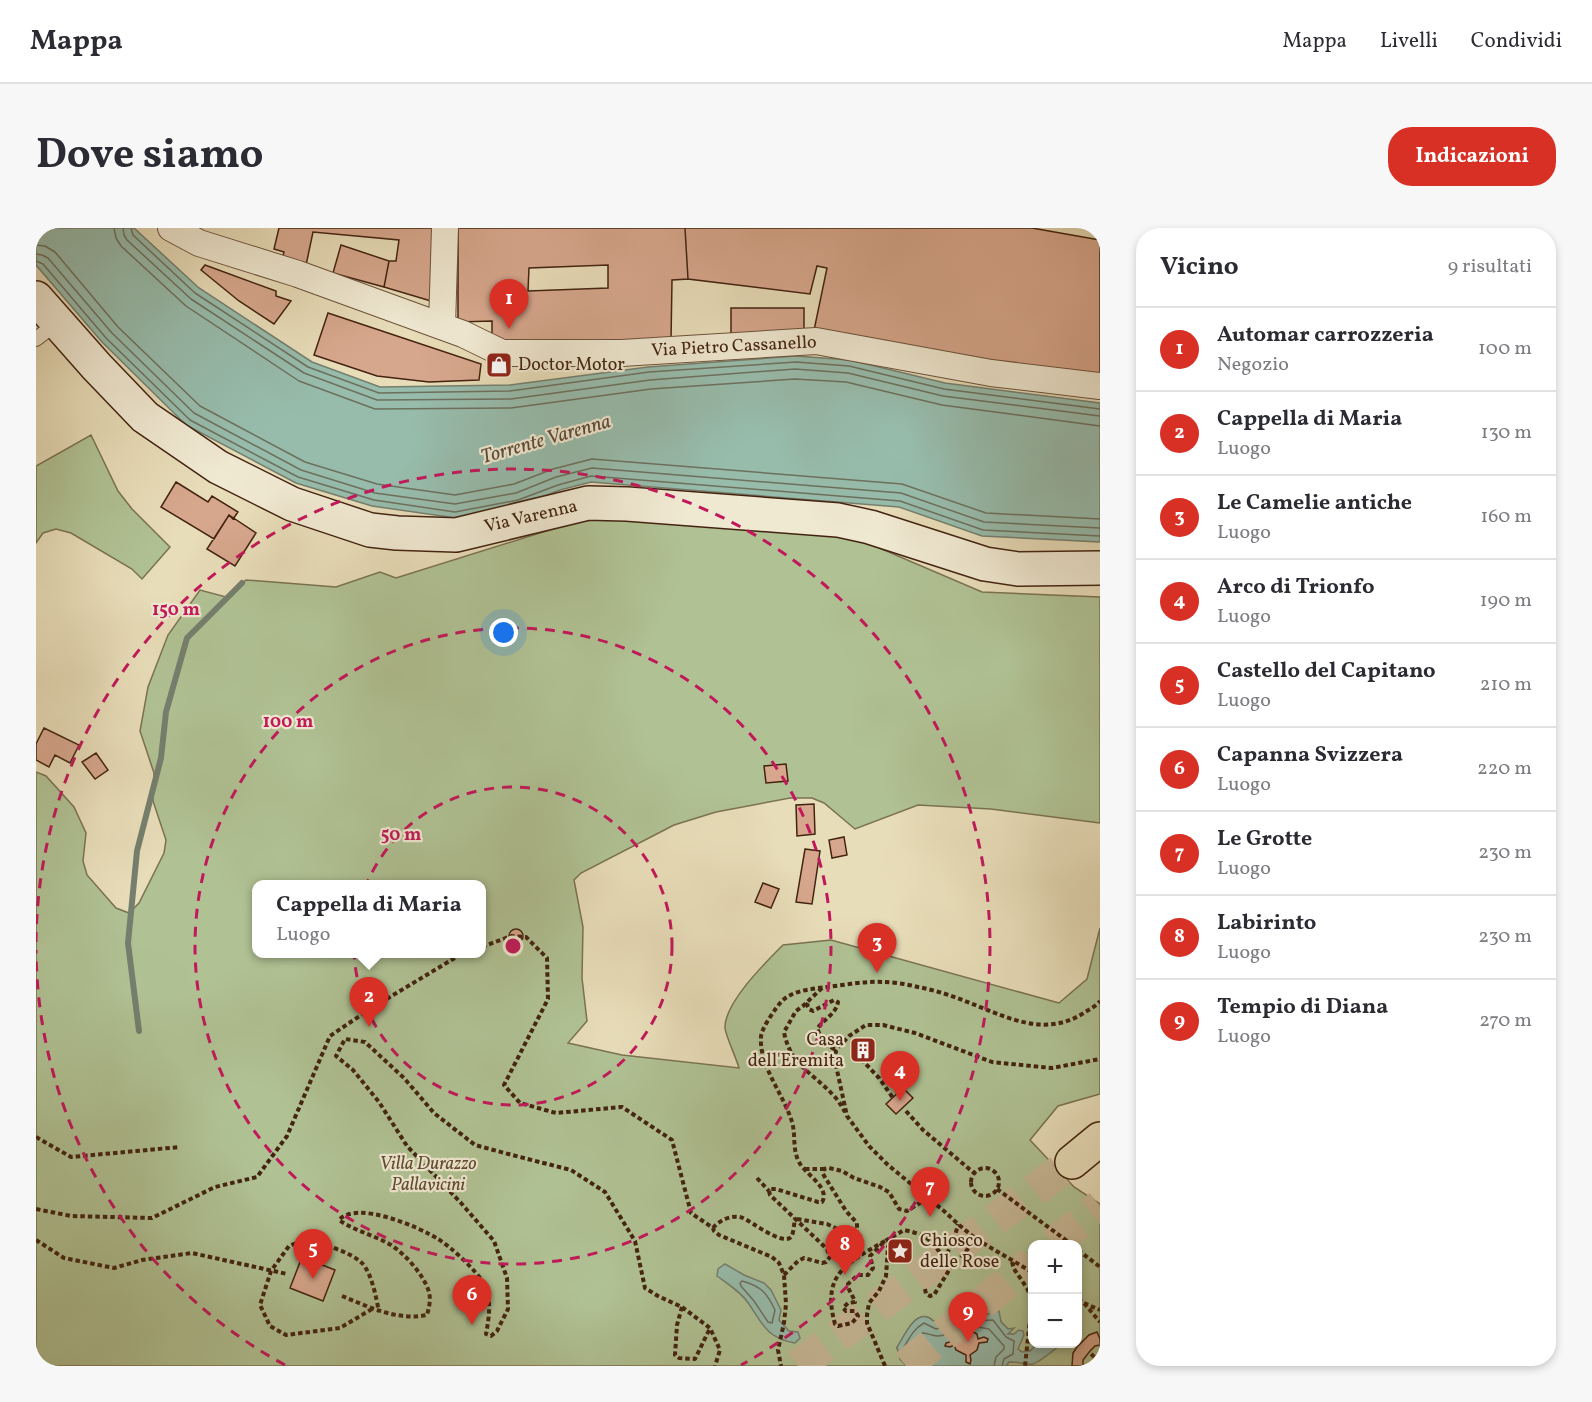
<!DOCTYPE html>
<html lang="it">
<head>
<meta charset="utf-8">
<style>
	body { margin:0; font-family:Vollkorn,serif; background:#f7f7f7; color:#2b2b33 }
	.controls { position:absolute; right:18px; bottom:18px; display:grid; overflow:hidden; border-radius:12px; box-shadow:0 3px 9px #0003 }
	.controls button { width:54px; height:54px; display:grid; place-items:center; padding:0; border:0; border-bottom:2px solid #e1e1e2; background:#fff; color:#2b2b33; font:30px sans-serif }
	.you { position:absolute; left:468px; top:405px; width:21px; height:21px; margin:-15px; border:4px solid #fff; border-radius:50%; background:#1a73e8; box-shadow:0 0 0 9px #1a73e833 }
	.badge { display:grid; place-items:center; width:39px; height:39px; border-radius:50%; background:#d93025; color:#fff; font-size:20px; font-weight:700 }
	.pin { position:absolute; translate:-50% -50px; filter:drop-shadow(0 2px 3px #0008) }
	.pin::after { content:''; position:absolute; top:32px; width:21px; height:18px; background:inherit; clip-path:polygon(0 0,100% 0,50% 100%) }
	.popup { position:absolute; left:216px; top:652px; width:234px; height:78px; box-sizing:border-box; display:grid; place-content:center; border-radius:12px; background:#fff; filter:drop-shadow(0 2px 4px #0005); font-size:20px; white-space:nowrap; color:#7c7c81 }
	.popup b { font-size:22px; color:#2b2b33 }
	.popup::after { content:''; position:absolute; left:50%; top:100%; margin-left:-12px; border:12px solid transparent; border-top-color:#fff }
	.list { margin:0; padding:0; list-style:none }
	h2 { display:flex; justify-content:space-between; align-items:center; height:78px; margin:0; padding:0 24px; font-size:26px }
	h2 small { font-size:20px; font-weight:400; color:#7c7c81 }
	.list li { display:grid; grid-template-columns:39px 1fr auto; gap:18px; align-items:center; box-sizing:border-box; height:84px; padding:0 24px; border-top:2px solid #e1e1e2 }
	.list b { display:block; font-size:22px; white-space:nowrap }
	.list p { margin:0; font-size:20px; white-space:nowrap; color:#7c7c81 }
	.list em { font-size:20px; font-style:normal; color:#7c7c81 }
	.map { position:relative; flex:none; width:1064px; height:1138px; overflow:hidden; border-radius:24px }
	header { display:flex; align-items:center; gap:36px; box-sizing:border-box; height:84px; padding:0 30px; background:#fff; border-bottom:2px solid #e1e1e2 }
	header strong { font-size:28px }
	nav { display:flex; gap:33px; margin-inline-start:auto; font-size:21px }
	.intro { display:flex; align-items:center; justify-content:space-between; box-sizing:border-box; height:144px; padding:0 36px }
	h1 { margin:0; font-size:42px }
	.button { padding:15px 27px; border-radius:24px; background:#d93025; color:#fff; font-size:21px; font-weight:700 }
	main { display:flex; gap:36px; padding:0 36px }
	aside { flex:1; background:#fff; border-radius:24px; box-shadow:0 3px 9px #0003 }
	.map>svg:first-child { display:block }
</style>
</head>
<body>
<header>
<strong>Mappa</strong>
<nav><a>Mappa</a><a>Livelli</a><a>Condividi</a></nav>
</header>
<div class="intro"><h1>Dove siamo</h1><a class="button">Indicazioni</a></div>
<main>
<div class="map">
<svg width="1064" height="1138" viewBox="0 0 1064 1138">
	<rect width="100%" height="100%" fill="#e8ddb9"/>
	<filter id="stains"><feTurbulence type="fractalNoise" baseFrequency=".00333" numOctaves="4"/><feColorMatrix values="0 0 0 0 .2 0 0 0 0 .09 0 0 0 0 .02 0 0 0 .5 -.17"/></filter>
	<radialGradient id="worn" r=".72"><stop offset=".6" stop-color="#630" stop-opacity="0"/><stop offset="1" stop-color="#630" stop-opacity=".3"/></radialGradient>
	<path fill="#b0c294" stroke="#7a7252" stroke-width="1.5" fill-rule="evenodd" d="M55,207L82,263L96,281L134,319L106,351L96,341L35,305L20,301L7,305L0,315V238Z
		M591,288L820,310L946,364L1064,369V595L955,581L882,577L819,601L788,575L776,570H754L680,584L638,597L545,645L538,652L547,699L546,750L551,793L532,815L586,827L703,840C700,829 690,809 689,800C688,775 730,734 747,717L795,712L1023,775L1051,751L1064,700V866L1022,878L994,912L1038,959L1064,976V1138H970L973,1134L1003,1133L1025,1116H1042V1016H996V1116H1001L996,1122L986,1124L982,1121L977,1106H971L972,1101L965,1094L962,1084L948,1087L937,1085L935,1081L914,1080L916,1083C912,1090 908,1093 900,1095C897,1093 895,1090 891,1089C877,1085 867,1111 861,1120L864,1131L871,1138H0V544L10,548L38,579L50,605L47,633L51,647L80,680L93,685L103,675L128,625L130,612L117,573L118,545L104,503L112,459L132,407L164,362L190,369L210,352L300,359L344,344L360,350L539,294ZM220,656H446V726H220Z"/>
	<path fill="#97bcac" stroke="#757f6e" stroke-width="1.5" d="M0,0H98L163,60L276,134L344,159L474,157L612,139L760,128L814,132L909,155L1064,175V314L946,308L863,279L555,254L524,262L484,278L420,290L336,278L260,255L150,197L66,114L0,37Z
		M689,1036L708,1047L728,1055L735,1062L745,1082L743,1092L753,1103L762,1104L764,1110L759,1115C731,1110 727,1097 713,1076C705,1064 692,1056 681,1048L682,1041Z
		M930,1068L937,1074L935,1081L937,1085L948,1087L963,1083L965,1094L972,1101L978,1100L972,1106H978L983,1102L987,1103L988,1107L982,1121L986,1124L994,1123L1001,1116H1025C1021,1120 1003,1134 997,1136C988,1137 981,1133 973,1134L970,1138H871L864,1131L861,1119C867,1111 877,1085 891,1089C895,1090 897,1093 900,1095C908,1093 912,1090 916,1083L914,1080C917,1071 921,1070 930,1068Z"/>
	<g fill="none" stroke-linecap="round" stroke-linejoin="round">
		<path stroke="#6d705e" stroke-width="1.5" d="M78,0L80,10L85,18L150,78L263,153L339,181L475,180L615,161L759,151L810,154L906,177L1064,198
			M87,0L88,7L91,12L155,71L268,145L341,172L475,171L614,152L759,141L812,145L907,168L1064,188
			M95,0L97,7L159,65L272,139L343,165L474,163L613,144L760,134L813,138L908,161L1064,181
			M0,17L9,18L19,24L82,99L164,178L269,234L341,256L419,267L478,256L517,241L556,231L866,256L950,285L1064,291
			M0,26L6,27L12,30L76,105L158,185L265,242L339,265L419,276L480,265L520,249L556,240L865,265L948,294L1064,300
			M0,33L7,36L70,110L154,192L262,249L338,272L419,284L482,272L522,257L555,248L864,273L947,302L1064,308
			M706,1053C725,1058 731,1065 739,1082L736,1095L732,1094L718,1073L705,1058L704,1055Z
			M931,1097L953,1101L968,1118V1121L960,1129L958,1138
			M874,1138C875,1132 869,1128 867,1121C873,1111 877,1101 888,1095L900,1101C913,1098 922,1091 921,1077L927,1075L929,1077C929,1094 944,1093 957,1092L970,1109L978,1113L977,1126L968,1131L966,1138
			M882,1138L881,1131L876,1123L886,1105C889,1105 892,1106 896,1107C907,1111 918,1103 924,1095"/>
		<path stroke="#757f6e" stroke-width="6" d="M103,803L92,715L101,623L125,530L130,484L151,410L206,355"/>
	</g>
	<path fill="#d7a78d" stroke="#432310" stroke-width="1.5" fill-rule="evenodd" d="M243,0H401L395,73L348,59L353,33H360L363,12L277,4L269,42L245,35L248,24L238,21Z
		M422,0H649L652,51L636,52L635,113L456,116V93L422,94ZM572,37V60L492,63L493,40Z
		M649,0H996L1064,12V149L777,107L791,40L781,38L774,66L652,51Z
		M305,17L353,33L348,59L297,45Z
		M169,37L240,63V68L255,73L238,96L203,73L165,42Z
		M695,80H768V111H695Z
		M292,85L445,136L443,152L393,154L341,148L278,127Z
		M140,254L172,274L176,268L202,284L197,291L193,287L178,311L125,279Z
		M193,287L220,305L199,338L171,321Z
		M8,500L43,517L34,535L19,527L13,539L0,532V516Z
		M60,525L72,542L59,551L46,534Z
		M750,536L752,553L730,555L728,538Z
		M778,576L779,606L761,608L760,577Z
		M808,609L811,627L796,630L793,612Z
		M769,621L784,623L776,676L760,674Z
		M727,655L743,661L735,680L719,674Z
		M473 708a7 7 0 1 1 14 0a7 7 0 1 1-14 0Z
		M824,811L828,817L831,814L836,821L821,833L816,826L820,823L816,818Z
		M867,860L877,870L860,886L850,876Z
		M266,1029L299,1042L287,1073L254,1060Z
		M926,1092L929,1094L931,1101L941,1106L942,1111L948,1109L952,1111L951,1114L943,1115L941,1122L934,1127L935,1132L934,1136L930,1134V1127L920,1122L918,1117L914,1119L909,1118L910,1115L917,1113L920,1107L926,1101Z
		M1061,1104L1064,1111V1117L1059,1118L1054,1123L1047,1132V1138H1036L1037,1125L1041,1119L1053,1107Z"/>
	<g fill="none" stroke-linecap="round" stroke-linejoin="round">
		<path stroke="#c7b897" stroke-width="33" stroke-dasharray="33 16" stroke-linecap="butt" d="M1017,1016L1064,978
			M762,1138L1036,934
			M870,1138L996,1034"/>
		<defs>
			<path id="lane" d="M0,111L21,95"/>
			<path id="street" d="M135,0L163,15L262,46L427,106L466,125H586L780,113L955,145L1064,158
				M406,98L409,0"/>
			<path id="secondary" d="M0,70L61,139L109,189L182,239L256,276L334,302L361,305L420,307L552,275L591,276L802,292L834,299L949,336L982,341L1064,340"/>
			<path id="highway" d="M1036,934L1064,911"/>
		</defs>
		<use href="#lane" stroke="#6c523a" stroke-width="16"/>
		<use href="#street" stroke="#6c523a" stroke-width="28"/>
		<use href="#secondary" stroke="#432310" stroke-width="36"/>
		<use href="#highway" stroke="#432310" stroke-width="36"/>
		<path stroke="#432310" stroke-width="4" stroke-dasharray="4.5 3" stroke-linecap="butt" d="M446,719L475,708L490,709L511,730L512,771L468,857L484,875L520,885L586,879L636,912L655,985L677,1000L678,1003L683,1007L736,1029L743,1035L748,1047L750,1076L748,1095L742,1122L745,1138
			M786,760L767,778L760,783L748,804C754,837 777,845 798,868C803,873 806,879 809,884
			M772,775L771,777L773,781L777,783L798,772L802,774C800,786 788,791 781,801L789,816L800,822
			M825,831L843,850L857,870
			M870,883L887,902L938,945
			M0,909L35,929L144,919
			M935 954a14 14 0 1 1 28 0a14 14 0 1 1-28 0Z
			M769,941H788
			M721,950L733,963
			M961,961L1035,1016
			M0,981L35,988L116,990L179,959L221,949L251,908L294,808L334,781L422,728L428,726
			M761,991L791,996L810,1005L816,1007L821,1003V995L810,983L787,946L788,941L793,940L806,943L818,950L844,959L853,964L863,981L871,983L892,970
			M677,1000C683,992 697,986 707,990C716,994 747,1018 755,1009C758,1005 758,995 759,990
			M0,1012L28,1030L78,1040L106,1032L156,1025L251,1046
			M849,1013C811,1035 785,1046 799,1096L802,1098L816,1095L822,1088L819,1083H810L807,1080L812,1075L819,1074C817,1067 812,1063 812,1056L822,1047H832L837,1040L834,1028L849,1013L868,1002C878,1004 888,1007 896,1014C901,1019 902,1025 910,1028L919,1008L922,996
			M1042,1022L1064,1039
			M976,1034L978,1041L991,1060L996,1072L989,1138
			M996,1044L940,1011L922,996L908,983L852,937L833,918L811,888L799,833L800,822L813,808L830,797H847L879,805L956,834L1016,840L1064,831
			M748,1047L762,1033L768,1030L786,1035L790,1034L794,1029L791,1021L734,967L733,963L735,961H740L782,974H786C795,960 768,945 763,934C756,921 760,907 756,894C748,867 723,838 725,809C725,801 739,781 745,774C756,762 776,761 791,759C809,757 828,753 846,754C857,754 870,756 882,759C898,762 914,767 929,773C968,788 1007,810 1046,786C1052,782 1059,779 1064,773
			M889,1061L890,1066L894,1068L898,1067L915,1039L927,1027L940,1011
			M306,1068C333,1079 361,1093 391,1087C393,1080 395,1072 393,1064C388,1047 369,1026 355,1017C338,1007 319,1003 303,992C321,972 383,999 402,1011C414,1018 442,1044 448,1056C456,1071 453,1090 450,1106L455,1108L461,1103L472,1081L471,1050L458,1013L425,975L371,918L343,874L317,842L300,828L309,811L329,814L368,850L398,885L439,917L476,927L535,942L569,964L599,1013L609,1060L622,1068L646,1079L674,1100L684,1122L679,1138
			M1042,1071L1048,1075L1064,1094
			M1048,1075L1064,1082
			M646,1079L641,1097L639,1127L643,1130L659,1131L674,1100
			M336,1081L304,1100L250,1107L234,1098L224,1077L235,1043L253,1018L270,1011C286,1016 313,1023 326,1035C336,1046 340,1069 343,1084
			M1055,1126L1064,1134
			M849,1138L831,1095V1087L833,1075L843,1063L850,1048L852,1019L856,1009"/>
		<use href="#lane" stroke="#f0e9d2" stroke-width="14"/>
		<use href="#street" stroke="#f0e9d2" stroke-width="26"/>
		<use href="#secondary" stroke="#f0e9d2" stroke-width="33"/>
		<use href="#highway" stroke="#e8ddb9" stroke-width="33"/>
	</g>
	<g fill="none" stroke="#c2185b" stroke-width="3" stroke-dasharray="10 8">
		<circle cx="477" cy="718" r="159"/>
		<circle cx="477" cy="718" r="318"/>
		<path d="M249 1137A477 477 0 0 1 0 722M0 714A477 477 0 1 1 705 1137"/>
	</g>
	<defs>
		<symbol id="shop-square" viewBox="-11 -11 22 22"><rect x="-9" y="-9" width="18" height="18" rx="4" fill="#8f2418" stroke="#f0e9d2"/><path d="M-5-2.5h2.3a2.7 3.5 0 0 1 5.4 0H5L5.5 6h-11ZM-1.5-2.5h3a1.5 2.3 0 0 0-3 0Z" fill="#fff"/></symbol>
		<symbol id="building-square" viewBox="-11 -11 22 22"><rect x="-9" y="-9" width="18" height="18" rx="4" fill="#8f2418" stroke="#f0e9d2"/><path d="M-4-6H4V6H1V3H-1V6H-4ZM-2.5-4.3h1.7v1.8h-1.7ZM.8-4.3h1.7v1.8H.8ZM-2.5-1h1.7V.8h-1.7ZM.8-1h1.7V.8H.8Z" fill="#fff"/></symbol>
		<symbol id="sight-square" viewBox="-11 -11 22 22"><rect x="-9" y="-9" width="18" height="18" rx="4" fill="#8f2418" stroke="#f0e9d2"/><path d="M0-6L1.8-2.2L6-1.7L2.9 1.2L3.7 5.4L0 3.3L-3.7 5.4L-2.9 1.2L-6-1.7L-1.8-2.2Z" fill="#fff"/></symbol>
	</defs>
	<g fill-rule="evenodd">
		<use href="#shop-square" x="448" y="122" width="30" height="30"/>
		<use href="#building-square" x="812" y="807" width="30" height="30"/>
		<use href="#sight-square" x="849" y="1008" width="30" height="30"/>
	</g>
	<g text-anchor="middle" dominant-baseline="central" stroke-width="4.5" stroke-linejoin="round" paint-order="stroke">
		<g font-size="18" fill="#432310" stroke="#f0e9d2">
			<text transform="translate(698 119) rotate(-3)">Via Pietro Cassanello</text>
			<text transform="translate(495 289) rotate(-13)">Via Varenna</text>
		</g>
		<g font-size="18" fill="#432310" stroke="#f0e9d2" text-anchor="start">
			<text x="482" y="137">Doctor Motor</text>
			<text x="808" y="812" text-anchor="end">Casa<tspan x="808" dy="21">dell'Eremita</tspan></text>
			<text x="884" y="1013">Chiosco<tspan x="884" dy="21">delle Rose</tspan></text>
		</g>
		<g font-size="18" font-style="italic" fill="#5e4b31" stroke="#f0e9d2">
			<text x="392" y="936">Villa Durazzo<tspan x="392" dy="21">Pallavicini</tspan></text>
		</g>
		<g font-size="20" font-style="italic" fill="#584937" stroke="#f0e9d2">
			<text transform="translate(510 212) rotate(-16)">Torrente Varenna</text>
		</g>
	</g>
	<circle cx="477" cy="718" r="9" fill="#c2185b" stroke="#f0e9d2" stroke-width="3"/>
	<g font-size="18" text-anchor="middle" font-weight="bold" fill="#c2185b" stroke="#f0e9d2" stroke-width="4.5" stroke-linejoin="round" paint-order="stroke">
		<text x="140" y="387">150 m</text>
		<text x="252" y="499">100 m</text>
		<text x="365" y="612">50 m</text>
	</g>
	<rect width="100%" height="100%" filter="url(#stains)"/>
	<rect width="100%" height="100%" fill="url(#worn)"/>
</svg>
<div class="controls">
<button>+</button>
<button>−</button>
</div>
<div class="you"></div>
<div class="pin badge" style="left:473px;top:101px">1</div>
<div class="pin badge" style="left:333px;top:799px">2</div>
<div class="popup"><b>Cappella di Maria</b>Luogo</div>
<div class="pin badge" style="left:841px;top:745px">3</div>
<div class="pin badge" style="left:864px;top:873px">4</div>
<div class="pin badge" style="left:277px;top:1051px">5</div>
<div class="pin badge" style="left:436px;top:1097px">6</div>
<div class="pin badge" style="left:894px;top:989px">7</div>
<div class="pin badge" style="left:809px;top:1047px">8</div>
<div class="pin badge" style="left:932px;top:1114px">9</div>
</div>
<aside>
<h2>Vicino<small>9 risultati</small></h2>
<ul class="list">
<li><span class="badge">1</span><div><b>Automar carrozzeria</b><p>Negozio</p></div><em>100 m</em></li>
<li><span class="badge">2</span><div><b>Cappella di Maria</b><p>Luogo</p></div><em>130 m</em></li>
<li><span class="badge">3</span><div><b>Le Camelie antiche</b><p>Luogo</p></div><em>160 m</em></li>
<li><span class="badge">4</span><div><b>Arco di Trionfo</b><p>Luogo</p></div><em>190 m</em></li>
<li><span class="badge">5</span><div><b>Castello del Capitano</b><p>Luogo</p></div><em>210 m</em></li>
<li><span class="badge">6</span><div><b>Capanna Svizzera</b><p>Luogo</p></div><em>220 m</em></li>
<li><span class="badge">7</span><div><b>Le Grotte</b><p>Luogo</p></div><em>230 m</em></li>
<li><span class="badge">8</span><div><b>Labirinto</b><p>Luogo</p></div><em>230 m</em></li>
<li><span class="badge">9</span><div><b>Tempio di Diana</b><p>Luogo</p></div><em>270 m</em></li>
</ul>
</aside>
</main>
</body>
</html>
